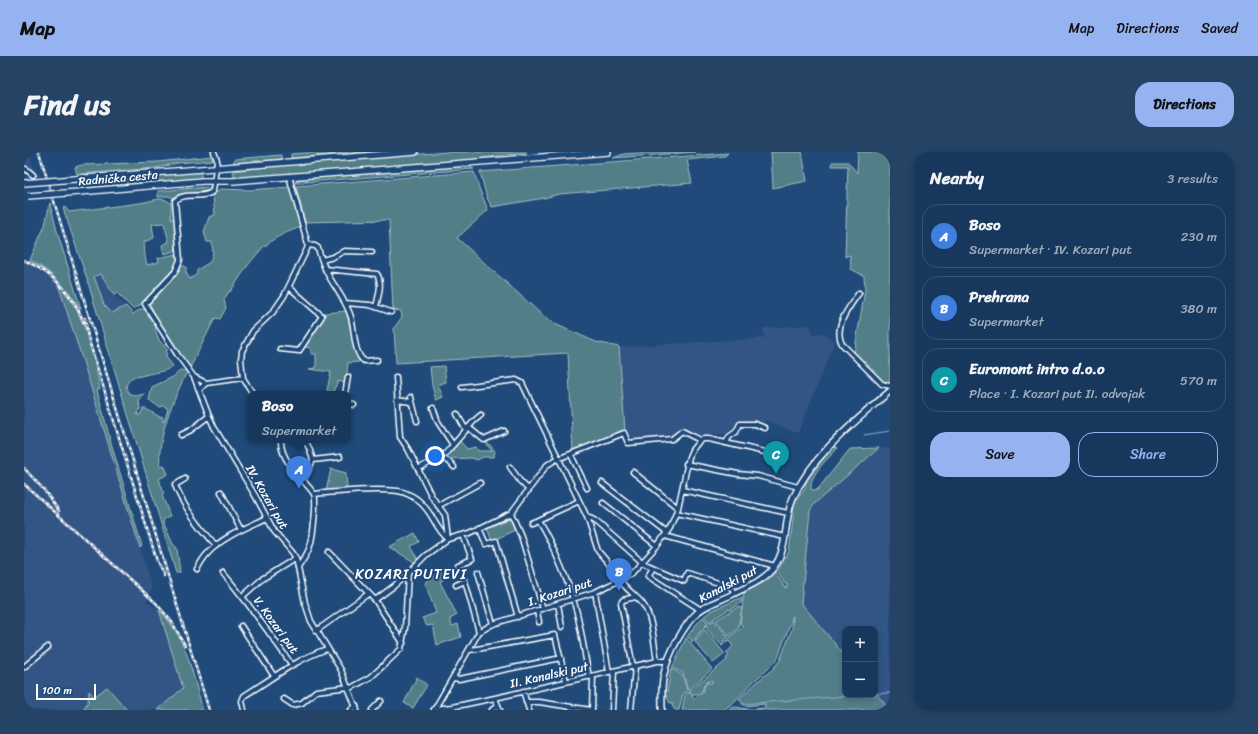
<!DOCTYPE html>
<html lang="en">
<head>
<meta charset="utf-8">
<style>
	body { margin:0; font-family:Sriracha,sans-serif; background:#244365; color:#f1f3f6 }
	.controls { position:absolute; right:12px; bottom:12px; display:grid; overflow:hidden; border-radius:8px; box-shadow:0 2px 6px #0003 }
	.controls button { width:36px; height:36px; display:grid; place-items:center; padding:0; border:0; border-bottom:1px solid #365272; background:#17385c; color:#f1f3f6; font:20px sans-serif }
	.scale { position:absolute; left:12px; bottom:10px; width:60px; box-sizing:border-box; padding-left:4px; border:2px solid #fff; border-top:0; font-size:11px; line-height:14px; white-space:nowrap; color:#fff; -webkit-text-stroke:3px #1f4a7a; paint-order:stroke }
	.you { position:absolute; left:411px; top:304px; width:14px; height:14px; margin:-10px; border:3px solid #fff; border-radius:50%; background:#1a73e8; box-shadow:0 0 0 6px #1a73e833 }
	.badge { display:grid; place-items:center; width:26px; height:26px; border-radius:50%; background:#95b2f1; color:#fff; font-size:13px; font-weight:700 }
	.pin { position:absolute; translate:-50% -33px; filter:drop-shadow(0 1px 2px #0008) }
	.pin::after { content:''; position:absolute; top:21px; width:14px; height:12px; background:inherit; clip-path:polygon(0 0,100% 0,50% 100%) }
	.popup { position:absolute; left:223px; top:239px; width:104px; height:52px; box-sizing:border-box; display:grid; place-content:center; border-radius:8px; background:#17385c; filter:drop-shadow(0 1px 3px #0005); font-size:13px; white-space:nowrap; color:#9eacbb }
	.popup b { font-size:15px; color:#f1f3f6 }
	.popup::after { content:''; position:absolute; left:50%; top:100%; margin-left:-8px; border:8px solid transparent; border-top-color:#17385c }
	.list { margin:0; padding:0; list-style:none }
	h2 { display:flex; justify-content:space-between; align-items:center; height:52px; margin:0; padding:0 16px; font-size:17px }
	h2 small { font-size:13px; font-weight:400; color:#9eacbb }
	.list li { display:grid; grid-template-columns:26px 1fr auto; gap:12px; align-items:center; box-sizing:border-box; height:64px; margin:0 8px 8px; padding:0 8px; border:1px solid #365272; border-radius:16px }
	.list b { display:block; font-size:15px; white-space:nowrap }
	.list p { margin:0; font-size:13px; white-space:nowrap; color:#9eacbb }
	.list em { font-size:13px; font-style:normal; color:#9eacbb }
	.actions { display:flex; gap:8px; padding:12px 16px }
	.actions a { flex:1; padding:9px 0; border:1px solid #95b2f1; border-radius:16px; text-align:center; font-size:14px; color:#95b2f1 }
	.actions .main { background:#95b2f1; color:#111 }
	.map { position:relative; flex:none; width:866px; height:558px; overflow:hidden; border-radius:16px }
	header { display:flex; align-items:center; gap:24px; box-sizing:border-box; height:56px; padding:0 20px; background:#95b2f1; color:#111 }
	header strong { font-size:19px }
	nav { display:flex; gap:22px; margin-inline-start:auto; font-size:14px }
	.intro { display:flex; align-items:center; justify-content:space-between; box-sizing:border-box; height:96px; padding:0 24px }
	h1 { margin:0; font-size:28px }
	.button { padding:10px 18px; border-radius:16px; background:#95b2f1; color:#111; font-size:14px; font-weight:700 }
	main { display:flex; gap:24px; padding:0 24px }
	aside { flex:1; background:#17385c; border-radius:16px; box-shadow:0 2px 6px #0003 }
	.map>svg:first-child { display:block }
</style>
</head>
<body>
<header>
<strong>Map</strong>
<nav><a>Map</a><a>Directions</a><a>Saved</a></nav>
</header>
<div class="intro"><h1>Find us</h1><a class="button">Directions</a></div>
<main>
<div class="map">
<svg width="866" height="558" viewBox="0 0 866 558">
	<rect width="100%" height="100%" fill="#1f4a7a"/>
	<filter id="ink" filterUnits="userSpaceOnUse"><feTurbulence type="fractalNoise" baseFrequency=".025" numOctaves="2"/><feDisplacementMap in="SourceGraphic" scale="8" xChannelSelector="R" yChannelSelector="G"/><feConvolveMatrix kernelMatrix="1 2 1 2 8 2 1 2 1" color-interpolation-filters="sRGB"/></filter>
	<g filter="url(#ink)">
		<path fill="#335585" d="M0,0H4L12,22L16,21V25L5,26L2,20H0Z
			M0,110L7,113L34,132L59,209L128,436L123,450L135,458L159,537L134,558H103L83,535L70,546L65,540L64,550L60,556V558H0Z
			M77,122L94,147L101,154L88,162L80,153L70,123Z
			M786,173L789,182L799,181L811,189L774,281L741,268L739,273L715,270L710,281L671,284L657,277L648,285L605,288L601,279L595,195L740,186L739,176Z
			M855,296H866V558L851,540V477H821V504L777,451V449L786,358L790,352Z"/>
		<path fill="#517e87" stroke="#a8bec3" d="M295,0H346L267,6V2Z
			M424,0H502L503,1L480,3L454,7L210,26L209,19L257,13Z
			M628,0H672L589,6L600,2Z
			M747,0H778L783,29L749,36Z
			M834,0H866V227L860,232L830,202L841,138L840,124L827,117L826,103L821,105L824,14H808V10H824L833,21Z
			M704,1L701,4L663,8L668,31L535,42L520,46L468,55L463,46L456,20Z
			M257,3V7L209,11L211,7Z
			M188,4V8L154,11L132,16L53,22L51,15L58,13L134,10Z
			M444,14L450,17L283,30V29H281L280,31H271L273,28L280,27Z
			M177,19V26L57,38V36L54,37L52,30L55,29Z
			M450,20L455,36L464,58L433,86L517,162L533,173L572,190L595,195L601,279L549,299L544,201L372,211L370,176L378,165L377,159L369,158L365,68L281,70L272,34Z
			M183,35L186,36L184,39L151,45L149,46L145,44L134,45V39Z
			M266,35L277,75C265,79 251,85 241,94H240L224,113L206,140L205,139L200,148L202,156L196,167L191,166L166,216C158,209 127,159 125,149L146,130L158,113L162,115V121L166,127L173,122V118L186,110L189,101L188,90H183L180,80L185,65L191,63L189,44L196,37L225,38Z
			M135,47H140L147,51V66L151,69L153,89L151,99L140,102L138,93L145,90L140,71L128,72L130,86L120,90L121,105L123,113L135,110L134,106L152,102L153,111L143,126L115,154L109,157L93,141L90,143L77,122L70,124L80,153L88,161L102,154L109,162L117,157L123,158L131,169L132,180L135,188L143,197L142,205L149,214C139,221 131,220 121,223C116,224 114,225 109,225C104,229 99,234 105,241C107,242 109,243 111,244C114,244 118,242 121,242L115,249L116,256L113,263H116L119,257H122L136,265L138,264L139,270L140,269L144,257L140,254L135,255L125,248L128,235L149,225L156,219L162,218L163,220C150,246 133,284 136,314L140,313L144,322L135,327L140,342L138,343L146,364L140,367L139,370L149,392L153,396L156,421H152L62,124L39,56L41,55L45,60L116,51Z
			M26,51L33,79L57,157H56C44,136 28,120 6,108L21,73Z
			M34,132C61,160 69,200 76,237L73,238L87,291L118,394L116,396L59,209Z
			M322,159L335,210L324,211L322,231L314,229L308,242L303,238L307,220L285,217L292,216V202H287V196L281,195L283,189L301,165L299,163L301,161Z
			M420,214L422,230L414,233L419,245L412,248L408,234L406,215Z
			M436,289L443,297L452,295L454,299H468L461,290L465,292L471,299L470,305H459L453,308L448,306L423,307L420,306Z
			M811,295L813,296L811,299C802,309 786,322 787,337L791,339L794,337L826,297L855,296L790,352L786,359L777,451L821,504V543H851V540L866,558H705C711,552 717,557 724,557C730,558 736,556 741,556V552L721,554L715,547L734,529L749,517L756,508L768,477L769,464L753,508L743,518L731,528L711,549L700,558H658L661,543L664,540L669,544V546H672L673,544L679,540L681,533L684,531H688V528L681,531L678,539L674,542H668L665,539L703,508L702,506L705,504L702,501L709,494L704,488L698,494L697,493L719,474L716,472L720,441L744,428L751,420L761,436L763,435V432H761L753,419L755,417L765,400L770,359L768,358L771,350L779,339H780C781,338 781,336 781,334C783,325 802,297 811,295Z
			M307,317L322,321L323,337L302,339Z
			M486,366L491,378L468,389L463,376Z
			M391,381L395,390L387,394L394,408L392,411L365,395Z
			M417,419L423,425L416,430L433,463L426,467L428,474L434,472L437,485L413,493L409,473L403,474L398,466L412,461L401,431Z
			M718,445L717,451L706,458L704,457V458L685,470L680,464L689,458Z
			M714,455L718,456L714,476L705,484L692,468Z
			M135,458C142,465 148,473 153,481C165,500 172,535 179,558H134L159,536Z
			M679,465L684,471L678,477L668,491L667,489L668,488L663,485L670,475Z
			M690,468L704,485L696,492L681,475Z
			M679,478H681L701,502L689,511L671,490Z
			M662,486L688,517L664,538L659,521L648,516Z
			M647,517L658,523L663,538L659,542L655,558H651L648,554L649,553L647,550L646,551L642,544L641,539L643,540Z
			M393,525L403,533L389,556L380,551Z
			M83,535L103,558H60V556L64,550L65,539L70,545Z"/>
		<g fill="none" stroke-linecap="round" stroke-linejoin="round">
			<path stroke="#92afca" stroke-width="1" d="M840,283L866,279
				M851,542L866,541
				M717,552L837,543"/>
			<defs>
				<path id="minor" d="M0,17H2L9,23
					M284,93L291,94L294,96C296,104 299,112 302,119C310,135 322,148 327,165C331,178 329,200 340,209L353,208
					M298,108L309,105L320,99L348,100
					M301,117L353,122C359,131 354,145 352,155
					M835,141C825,155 809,175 818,192L858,232L866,234
					M321,151L346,153L367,160
					M256,197L275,199L298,164L265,135
					M170,225L153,202L121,152L151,120L156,108L151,49C160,39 180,48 189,39L193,8L190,0
					M372,225L376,285L384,297L408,345L421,363L424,387
					M219,226L182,231L175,238L185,264L190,275L232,345L250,379L268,400L272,406L281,451L287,469L317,518L333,558
					M438,235L492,228L498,231L563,365L574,399L586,413L600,426
					M175,238L170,225L182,231
					M229,242L219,226L217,207L218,199L229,179L249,160L260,144L283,97L284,93L265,24
					M321,242L324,225
					M387,245L393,269
					M373,248L387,250
					M324,251L330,253
					M409,256L414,270L429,293
					M433,262L442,278
					M444,275L460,288L480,279
					M157,283L167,278L185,264
					M257,288C256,307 273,319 282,332C285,335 288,339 290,342C293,350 289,385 286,394C284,402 278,409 274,416
					M676,288L680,287H685L745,301
					M702,291L705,285L712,280L716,272H731L741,276
					M547,303L563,336
					M415,306C422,308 426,309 430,315
					M289,308L316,305
					M662,312L714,322L734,324L774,335
					M486,315L496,329L505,338
					M394,317L421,302L450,269L457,263
					M609,320L654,356
					M161,327L151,333C160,357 177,375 192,394
					M279,327L282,323L289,308L285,296L281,288
					M578,331L643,381
					M658,338L764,361
					M197,340L217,378
					M290,342C317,340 347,336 374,339C382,340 393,346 398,352C409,362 411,376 424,387
					M579,351L633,394
					M414,354L456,331
					M487,361L497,384L519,457
					M652,361L761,385
					M563,365L568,367L574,371L619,411L660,429L663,421L707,435L711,441
					M514,368L555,349
					M507,371L514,368C529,392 546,433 553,461C558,482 561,504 565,525
					M455,376L462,392L472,389L494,465
					M641,384L751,414
					M305,400L351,448L379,491
					M434,413L448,407L439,383
					M629,416L624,424L677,458
					M173,417C176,412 179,406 184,401C198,385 224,375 243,366
					M454,420L469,472
					M199,421C224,450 246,482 268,513
					M596,428C602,437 611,443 618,451C629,464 630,493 633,509
					M432,433L441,429L455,480
					M571,440L585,520
					M219,444L238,427L272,406
					M351,448L370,434L384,421
					M534,452L538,475
					M513,459L515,470
					M217,474L250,524
					M292,479L344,442
					M445,498L453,497L531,483L542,529
					M0,515L24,495
					M609,515L597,451L599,448L611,445
					M429,526L435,527L537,506
					M325,537L347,525L377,497L381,476L384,421L402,403L424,387L446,381L487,361L523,313L531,308L600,281L604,291L648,287L658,279L676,288
					M499,539L505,558
					M471,546L476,558
					M260,547L269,553L278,551L292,539L325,535
					M502,550H515L567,558
					M410,557L428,555L471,546L633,509H644
					M220,558L218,549L220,544C247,527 273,507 303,497
					M327,558L332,554
					M348,558L357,549
					M410,558L455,480L469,472L571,440L596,428L609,420L633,394L646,376L654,356L665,305L668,298L676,288
					M468,558L474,553
					M568,558L569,524
					M588,558L590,519
					M607,558L611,515"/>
				<path id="tertiary" d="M638,558C638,546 637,534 640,522C644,502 660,472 675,459C684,452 697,448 707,443C722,435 740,429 750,415C765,395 759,369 769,346C788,303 832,269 866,239"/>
				<path id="secondary" d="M51,27L391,0
					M55,40L179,29H209L584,0"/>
			</defs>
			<use href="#minor" stroke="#fff" stroke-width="7"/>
			<use href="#tertiary" stroke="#fff" stroke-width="8"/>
			<use href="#secondary" stroke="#fff" stroke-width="8"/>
			<use href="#minor" stroke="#1f4a7a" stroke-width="4"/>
			<use href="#tertiary" stroke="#1f4a7a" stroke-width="5"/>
			<use href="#secondary" stroke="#1f4a7a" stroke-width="5.5"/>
			<defs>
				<path id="rail" d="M15,0L185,558
					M0,108C29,121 50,143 61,173
					M61,166L64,185L133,409L140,424
					M0,316L20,338L35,359
					M0,332L132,451L148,470L161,493"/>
			</defs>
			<use href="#rail" stroke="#fff" stroke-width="2.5"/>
			<use href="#rail" stroke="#1f4a7a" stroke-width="1" stroke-dasharray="3" stroke-linecap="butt"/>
			<defs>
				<path id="secondary-bridge" d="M0,31L51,27
					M4,44L55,40"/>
			</defs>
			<use href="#secondary-bridge" stroke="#fff" stroke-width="8" stroke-linecap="butt"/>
			<use href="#secondary-bridge" stroke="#1f4a7a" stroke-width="5.5"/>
		</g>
	</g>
	<g text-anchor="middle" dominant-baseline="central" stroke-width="4" stroke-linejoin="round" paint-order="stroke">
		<g font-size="12" fill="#fff" stroke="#1f4a7a">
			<text transform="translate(94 26) rotate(-5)">Radnička cesta</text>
			<text transform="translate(243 345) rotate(60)">IV. Kozari put</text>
			<text transform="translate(704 432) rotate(-28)">Kanalski put</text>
			<text transform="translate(536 440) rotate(-18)">I. Kozari put</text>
			<text transform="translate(252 473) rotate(54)">V. Kozari put</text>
			<text transform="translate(525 523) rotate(-13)">II. Kanalski put</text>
		</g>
		<g font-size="14" letter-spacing="1" fill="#fff" stroke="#1f4a7a">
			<text x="387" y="422">KOZARI PUTEVI</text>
		</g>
	</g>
</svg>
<div class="controls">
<button>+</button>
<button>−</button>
</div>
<div class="scale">100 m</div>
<div class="you"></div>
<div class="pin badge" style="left:275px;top:337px;background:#3f7fe0">A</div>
<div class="popup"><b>Boso</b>Supermarket</div>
<div class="pin badge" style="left:595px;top:439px;background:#3f7fe0">B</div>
<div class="pin badge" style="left:752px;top:322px;background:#0f9aa8">C</div>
</div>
<aside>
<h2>Nearby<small>3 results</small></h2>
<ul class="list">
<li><span class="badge" style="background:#3f7fe0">A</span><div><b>Boso</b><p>Supermarket · IV. Kozari put</p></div><em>230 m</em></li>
<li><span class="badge" style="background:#3f7fe0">B</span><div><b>Prehrana</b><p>Supermarket</p></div><em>380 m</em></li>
<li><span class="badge" style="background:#0f9aa8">C</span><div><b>Euromont intro d.o.o</b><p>Place · I. Kozari put II. odvojak</p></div><em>570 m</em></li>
</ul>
<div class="actions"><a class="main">Save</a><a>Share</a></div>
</aside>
</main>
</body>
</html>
